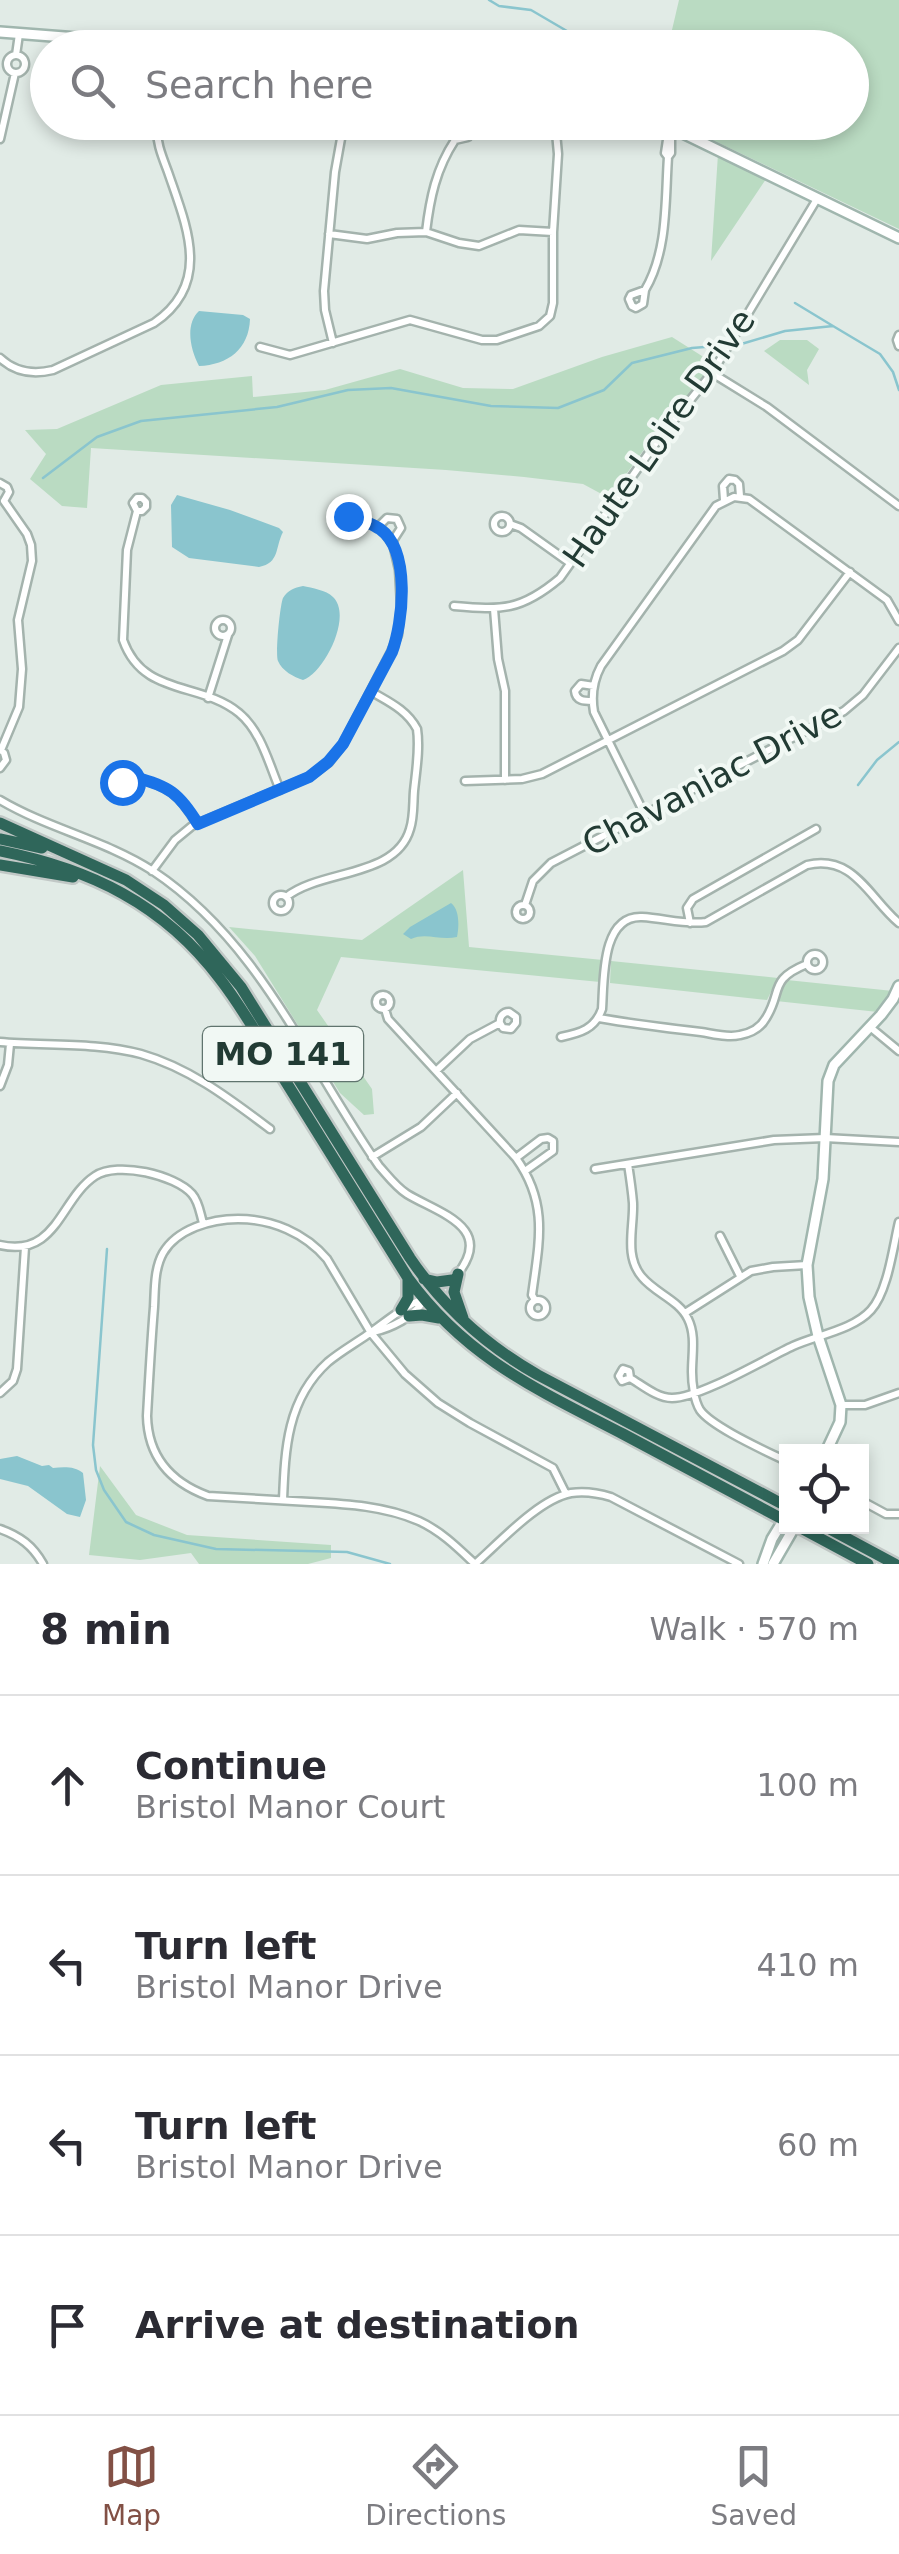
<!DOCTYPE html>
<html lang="en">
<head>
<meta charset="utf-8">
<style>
	body { margin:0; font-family:"DejaVu Sans",sans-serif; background:#f7f7f7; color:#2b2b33 }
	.controls { position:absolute; right:30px; bottom:30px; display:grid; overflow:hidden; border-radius:0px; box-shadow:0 5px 15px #0003 }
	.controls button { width:90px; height:90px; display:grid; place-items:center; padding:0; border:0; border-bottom:2px solid #e1e1e2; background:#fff; color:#2b2b33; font:50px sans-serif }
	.stop { position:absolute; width:30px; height:30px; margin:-22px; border:8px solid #1a73e8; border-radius:50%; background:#fff }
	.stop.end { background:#1a73e8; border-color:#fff; box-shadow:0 2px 10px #0008 }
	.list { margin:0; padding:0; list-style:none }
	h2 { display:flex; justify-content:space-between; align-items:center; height:130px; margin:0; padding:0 40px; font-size:42px }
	h2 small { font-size:32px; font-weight:400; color:#7c7c81 }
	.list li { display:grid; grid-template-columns:65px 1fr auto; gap:30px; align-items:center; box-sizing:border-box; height:180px; padding:0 40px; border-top:2px solid #e1e1e2 }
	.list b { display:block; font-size:38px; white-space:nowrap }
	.list p { margin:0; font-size:32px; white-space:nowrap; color:#7c7c81 }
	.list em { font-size:32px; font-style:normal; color:#7c7c81 }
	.icon { flex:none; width:55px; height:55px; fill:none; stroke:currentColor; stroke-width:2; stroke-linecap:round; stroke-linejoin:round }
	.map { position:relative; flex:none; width:899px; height:1564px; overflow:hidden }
	.search { position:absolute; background:#fff; box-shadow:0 5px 15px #0003; left:30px; right:30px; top:30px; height:110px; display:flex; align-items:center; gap:25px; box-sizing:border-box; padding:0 35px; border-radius:55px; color:#7c7c81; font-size:38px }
	.sheet { height:850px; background:#fff }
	nav { display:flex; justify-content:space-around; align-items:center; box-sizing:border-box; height:140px; border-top:2px solid #e1e1e2; background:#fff; font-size:28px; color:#7c7c81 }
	nav a { display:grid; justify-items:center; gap:5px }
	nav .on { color:#825045 }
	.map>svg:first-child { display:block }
</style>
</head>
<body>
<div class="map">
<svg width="899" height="1564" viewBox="0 0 899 1564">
	<rect width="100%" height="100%" fill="#e1ebe6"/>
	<path fill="#badbc2" d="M679,0H899V229L677,123L852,122V48L668,47Z
		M718,154L766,179L711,261Z
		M672,337L713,363L698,387L653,437L609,498L583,484L524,477L446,470L91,448L87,508L62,506L30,479L46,454L25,430L57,429L161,385L252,376L253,397L325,390L400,369L463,388L513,389L602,357Z
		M780,340H807L819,349L807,370L809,385L764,351Z
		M463,870L469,947L603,960L600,982L341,957L317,1010L372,1089L374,1114L364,1115L340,1093L255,956L229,927L362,940Z
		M611,961L778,978L767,1000L610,983Z
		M787,980L893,991L878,1012L776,1001Z
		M100,1466L136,1515L187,1535L331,1545V1558L308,1564H199L191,1553L140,1560L89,1555Z"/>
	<path fill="#8ac5ce" d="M199,311L243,315L250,319C249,349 228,365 199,366C190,349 185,324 199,311Z
		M177,495L230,510L279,528L283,532C275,547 280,563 259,567L189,558L172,547L171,505Z
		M303,586C312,588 326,590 333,597C353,616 324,673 303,680C294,677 282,671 278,661C275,655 280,605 283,598C288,590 294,588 303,586Z
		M451,903C460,910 459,927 457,937C440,941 426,932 411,939L403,934L410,927Z
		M17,1456L42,1466L49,1465L53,1468C63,1467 75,1466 83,1473L86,1500L80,1517L67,1514L28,1486L0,1479V1459Z"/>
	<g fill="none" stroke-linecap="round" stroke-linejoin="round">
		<path stroke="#8ac5ce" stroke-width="2.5" d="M489,0L499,6L531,10L596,48
			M795,303L833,326
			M738,345L785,331L833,326L880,354L893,372L899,390
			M43,478L97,437L141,421L277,407L348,390L391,388L491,406L558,408L604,390L632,363L692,348L717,346
			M858,785L877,760L899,742
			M107,1249L93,1445L96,1470L104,1490L126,1522L154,1535L216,1549L347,1552L390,1564"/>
		<defs>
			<path id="street" d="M7 64a9 9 0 1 1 18 0a9 9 0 1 1-18 0Z
				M16,55L19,34
				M151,122L157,126L165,122
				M456,122L452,130L455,140L468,137L471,128L468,122
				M0,139L15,73
				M668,157L671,153V137
				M426,232C430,198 436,169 455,140
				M329,234L367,239L397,233L426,232L459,243L479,246L519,230L553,232
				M645,290C668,251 665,201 668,157L665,153L667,140L674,129
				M645,290L643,304L636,308L632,306L629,299L631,295Z
				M899,335L897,340L899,346
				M333,343L325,310L324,291L335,172L344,122
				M260,347L290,355L410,320L482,340H497L539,326L550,316L553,303V232L558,154L555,122
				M0,358C15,372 33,375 53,370L154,323C213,283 186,225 168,172C162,156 156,142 157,126
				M712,373L767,407L899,506
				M0,483L7,487L9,492L4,501
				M724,500L723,486L729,479L735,480L739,484L740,496
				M137,511H142L146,507V502L142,498H137L133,503L137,511L127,550L123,640C143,697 200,681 239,713C261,731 269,764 280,790
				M333 520a8 8 0 1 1 16 0a8 8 0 1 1-16 0Z
				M494 524a8 8 0 1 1 16 0a8 8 0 1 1-16 0Z
				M510,524L521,528L570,563
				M377,528L387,518L397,519L401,528L392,542
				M454,606C502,610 521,611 560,578L658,440L712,373L817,199
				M494,609L498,659L505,691V780
				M215 628a8 8 0 1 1 16 0a8 8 0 1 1-16 0Z
				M208,698L228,635
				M592,701C584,701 576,701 575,691L581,684L594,686
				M0,749L4,753L6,760L0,768
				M1,750L19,707L22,669L18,620L32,561L31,545L27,534L4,501
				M118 774a8 8 0 1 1 16 0a8 8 0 1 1-16 0Z
				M134,777C168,786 179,793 197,824
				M465,781L522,779L542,774L783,651L798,640L850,572
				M0,800C49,829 105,840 153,871C261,943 307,1063 379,1166C388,1176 396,1187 407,1194C438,1213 497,1227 456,1276
				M645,815L594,712C591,695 593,681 601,666L716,506L734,497L749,499L887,600L899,621
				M152,871L175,840L192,826L309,777L329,762L343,744L391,652L398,635L401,606L399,570L393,544L382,530L368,522L349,521
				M273 903a8 8 0 1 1 16 0a8 8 0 1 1-16 0Z
				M286,897C321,869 396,878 410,829C414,817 413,803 414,791C416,771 420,749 417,729C407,710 389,702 372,692
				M516 912a7 7 0 1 1 14 0a7 7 0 1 1-14 0Z
				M525,905L533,881L551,863L844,711L863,695L899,648
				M690,923L687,908L693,899L816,829
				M807 962a8 8 0 1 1 16 0a8 8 0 1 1-16 0Z
				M376 1002a7 7 0 1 1 14 0a7 7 0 1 1-14 0Z
				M385,1009L388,1019L516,1158C549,1204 539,1242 532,1295L535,1300
				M599,1018C633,1024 667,1028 701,1032C714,1034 728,1038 740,1035C751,1033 761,1027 766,1018C783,991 768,980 807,964
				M870,1027L899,1051
				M561,1037C580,1033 595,1029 602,1009C604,980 601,915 642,917C664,918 684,925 706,922L807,865C854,854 869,898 899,923
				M0,1042C46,1046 96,1042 141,1054C190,1068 230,1099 270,1129
				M436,1071L470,1039L500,1023C499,1017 503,1012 509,1012L516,1017V1023L511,1029L503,1028L500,1023
				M0,1086L8,1065L10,1044
				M372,1157L421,1127L457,1093
				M516,1158L541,1139L548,1138L553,1141V1151L525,1171
				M628,1164C630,1177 632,1190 633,1203C634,1228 624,1256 642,1277C655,1293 679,1300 688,1319C696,1335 692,1354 692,1372C692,1383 694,1400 700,1410C712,1427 766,1451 786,1461
				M595,1169L774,1140L825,1138L899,1142
				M720,1236L740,1276
				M0,1245C57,1258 60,1199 95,1176C118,1161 175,1175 192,1194C199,1202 200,1213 203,1223
				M530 1308a8 8 0 1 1 16 0a8 8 0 1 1-16 0Z
				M685,1313L751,1271L773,1267L807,1265
				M373,1332C391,1328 414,1317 424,1300
				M630,1378L629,1371L623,1369L619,1376L622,1381L630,1378C642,1385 657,1398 672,1398C700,1398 765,1359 793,1346C817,1335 853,1330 871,1310C888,1291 893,1247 899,1222
				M0,1393L13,1381L17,1369L25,1247
				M841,1405H865L899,1393
				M283,1500C285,1449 287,1399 328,1362C340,1352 354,1344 367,1335C386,1322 403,1306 426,1298
				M862,1501L886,1514H899
				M0,1529C20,1536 33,1546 43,1564
				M475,1564C458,1548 441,1531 419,1521C385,1506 347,1504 310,1502C276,1500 242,1498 208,1496C170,1482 148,1457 147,1416C149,1380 151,1344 154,1307C155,1290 154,1269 163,1253C177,1229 211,1219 238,1219C272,1219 305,1233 327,1259L371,1333L405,1374L438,1403L470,1423L553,1468L566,1494
				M475,1564C500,1542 539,1499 571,1493C585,1491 598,1493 611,1497L739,1564"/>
			<path id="secondary" d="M0,32L207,48
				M660,122L899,238
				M826,1452L840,1422L841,1405L818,1336L809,1297L807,1265L823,1179L828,1081L834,1065L881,1015L893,999L899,986
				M763,1564L772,1539L786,1516
				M773,1564L795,1526"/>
			<path id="highway" d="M0,823L126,880L164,905L198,935L241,987L410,1258C444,1308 485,1345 538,1375L786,1506
				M0,839L42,848
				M0,851C90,869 164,904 220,979C245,1011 265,1048 286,1082C327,1147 367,1213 408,1278C466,1358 538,1390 623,1434C678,1463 732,1492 786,1521
				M0,865L73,877
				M458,1274L454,1292L463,1318
				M424,1279L437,1282L452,1280
				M401,1310L408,1298V1278
				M409,1316L422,1315L439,1318
				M797,1526L868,1564
				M824,1526L895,1564"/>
		</defs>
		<use href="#street" stroke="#a4b3ad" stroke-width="11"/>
		<use href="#secondary" stroke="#a0b6ae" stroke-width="14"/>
		<use href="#highway" stroke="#c1c8c6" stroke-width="16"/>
		<use href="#street" stroke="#fff" stroke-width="6"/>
		<use href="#secondary" stroke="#fff" stroke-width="9"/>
		<use href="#highway" stroke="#2f665a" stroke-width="11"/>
	</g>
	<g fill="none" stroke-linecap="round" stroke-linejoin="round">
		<path stroke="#1a73e8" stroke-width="12" d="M122,782H128L134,777C169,786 179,793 198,824L309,777L328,762L343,744L392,652C403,622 411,551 380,529C370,522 361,521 349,520L348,516"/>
	</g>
	<g text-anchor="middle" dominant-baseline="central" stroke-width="8" stroke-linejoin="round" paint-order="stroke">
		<rect fill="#f1f8f4" stroke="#60746e" stroke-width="2.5" x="203" y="1027" width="160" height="54" rx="8"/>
		<g font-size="32" font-weight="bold" fill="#223b34">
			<text x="283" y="1054">MO 141</text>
		</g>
		<g font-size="35" fill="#223b34" stroke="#f1f8f4">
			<text transform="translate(659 438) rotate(-55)">Haute Loire Drive</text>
			<text transform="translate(712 779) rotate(-28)">Chavaniac Drive</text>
		</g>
	</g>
</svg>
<div class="controls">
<button><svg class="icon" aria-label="locate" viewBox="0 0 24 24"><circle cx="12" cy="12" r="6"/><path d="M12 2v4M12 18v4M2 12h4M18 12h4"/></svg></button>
</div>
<div class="stop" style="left:122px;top:782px"></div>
<div class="stop end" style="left:348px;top:516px"></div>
<div class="search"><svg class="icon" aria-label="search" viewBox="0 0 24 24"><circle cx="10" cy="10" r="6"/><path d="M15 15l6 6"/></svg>Search here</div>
</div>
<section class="sheet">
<h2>8 min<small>Walk · 570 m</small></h2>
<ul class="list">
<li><svg class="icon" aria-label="ahead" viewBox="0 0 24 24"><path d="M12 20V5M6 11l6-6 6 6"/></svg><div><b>Continue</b><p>Bristol Manor Court</p></div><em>100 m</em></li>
<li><svg class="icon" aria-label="left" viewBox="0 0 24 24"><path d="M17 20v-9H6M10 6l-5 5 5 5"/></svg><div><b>Turn left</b><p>Bristol Manor Drive</p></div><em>410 m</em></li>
<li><svg class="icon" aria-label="left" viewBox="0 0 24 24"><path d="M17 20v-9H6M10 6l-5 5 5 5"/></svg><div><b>Turn left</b><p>Bristol Manor Drive</p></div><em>60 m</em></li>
<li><svg class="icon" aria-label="arrive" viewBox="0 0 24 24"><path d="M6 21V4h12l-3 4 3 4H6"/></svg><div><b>Arrive at destination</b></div></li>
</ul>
</section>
<nav>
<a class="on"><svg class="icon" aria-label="map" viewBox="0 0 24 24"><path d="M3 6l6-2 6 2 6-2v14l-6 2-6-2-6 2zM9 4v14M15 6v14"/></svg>Map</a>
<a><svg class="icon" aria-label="directions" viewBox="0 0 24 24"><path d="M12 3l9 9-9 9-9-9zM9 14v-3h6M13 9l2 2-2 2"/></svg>Directions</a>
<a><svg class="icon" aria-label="saved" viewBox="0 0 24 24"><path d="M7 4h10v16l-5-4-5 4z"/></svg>Saved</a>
</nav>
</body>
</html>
